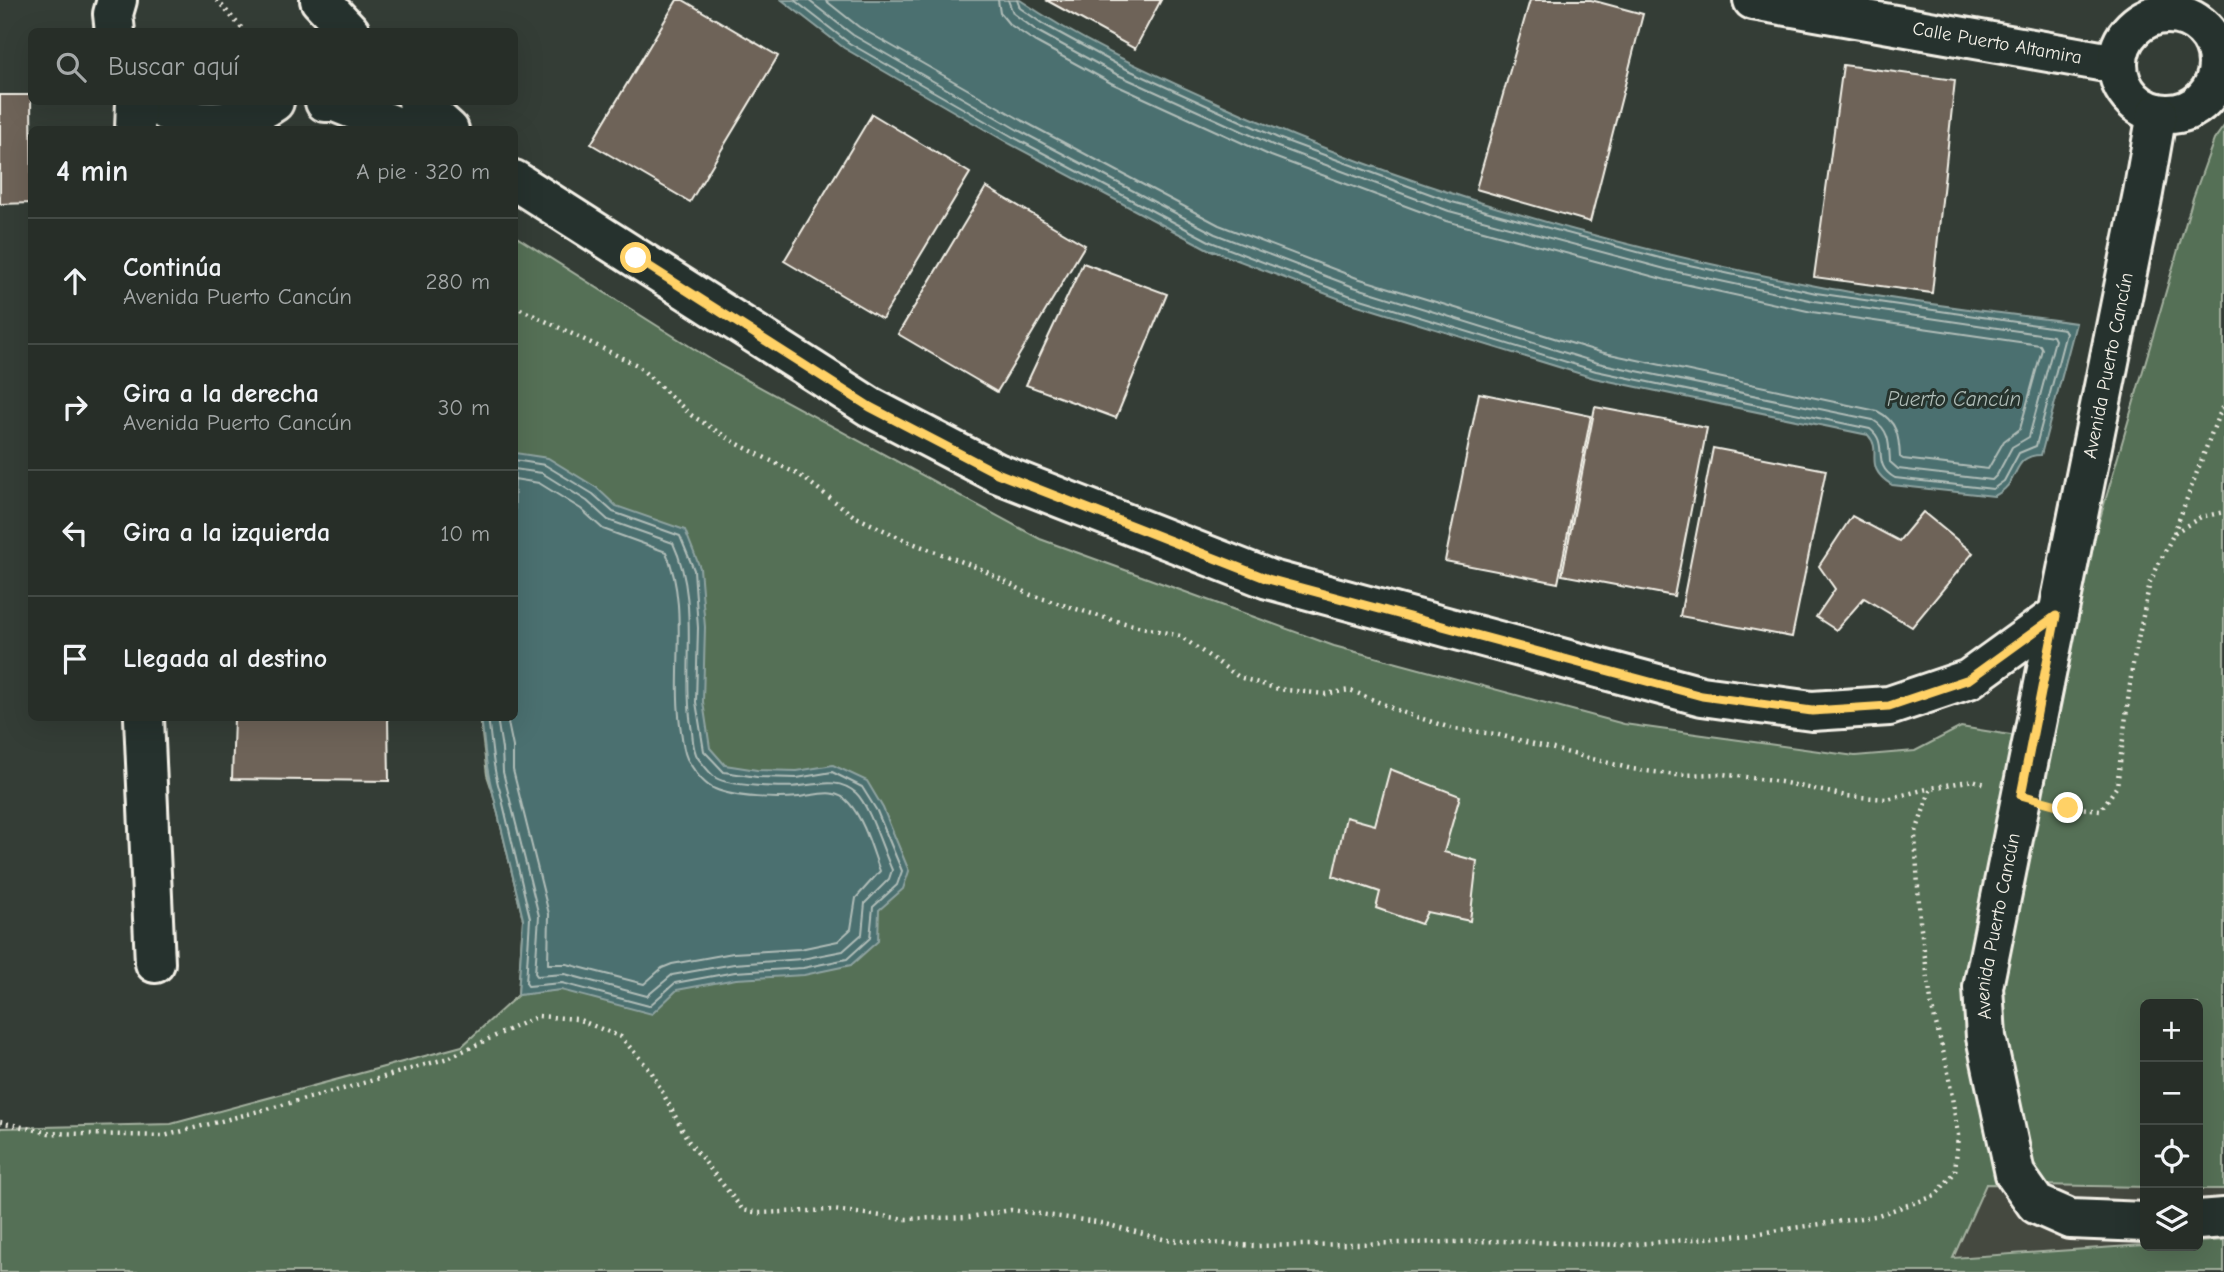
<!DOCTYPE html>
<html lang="es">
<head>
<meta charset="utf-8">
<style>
	body { margin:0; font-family:"Comic Neue",sans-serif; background:#2f3630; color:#f1f3f6 }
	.controls { position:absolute; right:21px; bottom:21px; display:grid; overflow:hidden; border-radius:10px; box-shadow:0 7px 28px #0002 }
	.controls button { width:63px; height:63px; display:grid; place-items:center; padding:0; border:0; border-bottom:2px solid #434a45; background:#272e28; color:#f1f3f6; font:35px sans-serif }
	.stop { position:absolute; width:21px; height:21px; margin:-16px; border:5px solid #ffd166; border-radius:50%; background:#fff }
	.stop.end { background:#ffd166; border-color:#fff; box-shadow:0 2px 7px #0008 }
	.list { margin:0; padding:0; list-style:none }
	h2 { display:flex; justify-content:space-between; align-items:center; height:91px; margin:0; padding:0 28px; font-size:30px }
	h2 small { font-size:23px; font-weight:400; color:#a4a8a8 }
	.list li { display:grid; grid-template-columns:46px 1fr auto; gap:21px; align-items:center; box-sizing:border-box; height:126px; padding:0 28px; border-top:2px solid #434a45 }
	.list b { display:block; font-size:26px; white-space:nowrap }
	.list p { margin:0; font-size:23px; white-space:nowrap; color:#a4a8a8 }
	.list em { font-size:23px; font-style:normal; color:#a4a8a8 }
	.icon { flex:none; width:38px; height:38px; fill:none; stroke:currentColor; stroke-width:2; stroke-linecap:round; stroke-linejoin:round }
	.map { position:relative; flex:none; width:2224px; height:1272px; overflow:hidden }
	.search { position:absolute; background:#272e28; box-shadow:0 7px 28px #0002; left:28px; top:28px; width:490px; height:77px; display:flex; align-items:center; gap:18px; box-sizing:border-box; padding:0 24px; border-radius:10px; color:#a4a8a8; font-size:26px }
	.panel { position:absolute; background:#272e28; box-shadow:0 7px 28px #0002; left:28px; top:126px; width:490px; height:595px; border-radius:10px }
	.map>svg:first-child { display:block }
</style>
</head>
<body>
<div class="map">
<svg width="2224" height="1272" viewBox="0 0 2224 1272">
	<rect width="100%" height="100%" fill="#343d36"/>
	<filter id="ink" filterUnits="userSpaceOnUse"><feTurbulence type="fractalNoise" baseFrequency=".0143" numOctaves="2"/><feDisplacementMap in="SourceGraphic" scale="14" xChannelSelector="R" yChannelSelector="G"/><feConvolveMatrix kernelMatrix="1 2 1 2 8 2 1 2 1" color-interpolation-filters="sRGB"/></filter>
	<g filter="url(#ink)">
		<path fill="#454840" d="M1986,1184L2145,1187V1245L1953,1258Z
			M2198,1189H2224V1240L2198,1242Z"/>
		<path fill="#547056" stroke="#a4b09f" stroke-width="2" d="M2224,126V1189H2198V1004H2145V1187L1986,1184L1953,1258L2145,1245L2198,1246V1242L2224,1240V1272H0V1128L171,1124L462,1046L518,995L523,919L493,793L487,775L480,718H514L515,236L721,366L1040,539L1334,646L1624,724L1855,756L1915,751L1961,727L2036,739L2193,198L2214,140Z"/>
		<path fill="#4b6f70" stroke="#8fa3a0" stroke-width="2" d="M782,0H1020C1080,41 1147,71 1213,101C1404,188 1609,246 1816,286C1901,302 1989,311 2076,323L2041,455C2010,455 2022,483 1994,496L1892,485C1861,466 1884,452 1868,435L1594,378L1348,302L1208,249L1010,144L844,48Z
			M515,453L548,458L597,488L616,506L685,530L700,568L705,627L703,702L710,748L725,765L757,770L797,771L833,765L867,781L883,808L909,871L903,889L879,910L878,941L851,965L804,975L736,979L677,990L652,1014L561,990L518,995L523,919L493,793C485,769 485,743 481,718H514Z"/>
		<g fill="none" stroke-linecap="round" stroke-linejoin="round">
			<path stroke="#b0bdb8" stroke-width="2" d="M794,0L849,43L1013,137L1211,242L1351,296L1596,371L1870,429C1890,444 1870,464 1895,478L1993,489L2004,481L2019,453L2036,446L2066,333L2064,329L1816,293L1671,261L1452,202L1278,138L1120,66L1043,24L1020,8L1017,0
				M808,0L853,35L1018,130L1215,234L1354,287L1598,363L1873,420C1890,430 1889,444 1890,462L1898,469L1992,480L1997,475L2012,447L2029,437L2055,340L2053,336L1814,301L1669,270L1449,211L1275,146L1116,74L1037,31L1013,13L1008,0
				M825,0L859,27L1023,121L1219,225L1357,278L1600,352L1877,411C1897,421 1899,436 1900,457L1903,459L1988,469L2004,441L2020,429L2042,349L2040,345L1812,312L1666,280L1446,221L1271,156L1111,83L1034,41L1009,24L1000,13L998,0
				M488,718C492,742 492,768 500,791L530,918L526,983L528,986L562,983L649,1006L675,983L735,972L803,968L847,959L870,938L873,907L897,885L902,871L877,811L862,787L832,772L797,778L757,777L724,772L704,751L696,702L698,628L694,570L680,536L613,512L593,494L545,465L514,460
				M497,718L502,749L503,772L539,916L535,973L537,976L565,974L647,996L672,975L734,964L802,959L843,951L862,934L865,903L889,879L892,870C883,851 870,806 856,793C839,778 820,784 800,786C785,788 728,786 716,778C709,773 703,764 698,758C693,751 693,741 692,732C681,669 701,603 673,543L608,520L587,501L542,473L514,469
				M507,718L513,747V770L549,914L548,964H567L644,984L662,968L672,964L733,953L800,949L838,941L851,929L856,898L880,871C872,850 865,821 849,803C836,787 817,795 799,797C777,799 735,798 715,789C704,785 695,772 689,762C683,754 683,742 681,731C671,673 690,608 666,552L603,529L581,509L539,483L514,479"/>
		</g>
		<path fill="#6e6358" stroke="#f4f1e8" stroke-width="2" d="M677,0H683L778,56L690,202L591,144Z
			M1046,0H1161L1135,49Z
			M1530,0H1591L1643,14L1590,222L1476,189Z
			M1843,65L1955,80L1932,293L1814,277Z
			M0,95H31L32,203L0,204Z
			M872,114L970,173L882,319L784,261Z
			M986,187L1085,245L997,392L898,334Z
			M1083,263L1167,294L1116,418L1026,385Z
			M1479,393L1591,416L1558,583L1445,561Z
			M1595,407L1707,428L1674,596L1562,575Z
			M1713,448L1826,470L1792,637L1680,616Z
			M1923,512L1973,553L1912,627L1864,598L1836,630L1816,617L1835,589L1819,566L1852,516L1899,541Z
			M234,718H388L389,781L232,779Z
			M1390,769L1460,796L1444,852L1477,861L1470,921L1427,912L1421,924L1376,908L1380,892L1333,876L1346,817L1375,825Z"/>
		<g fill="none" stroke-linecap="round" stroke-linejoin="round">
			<defs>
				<g id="minor">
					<path d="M320,0L350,32"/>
					<path id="s1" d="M1753,0L2117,64"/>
					<circle cx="2168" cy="64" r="50"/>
					<path d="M115,32L113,14L117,0"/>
					<path d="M154,102C188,131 240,126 274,102"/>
					<path d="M325,102H335L406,130"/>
					<path d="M418,102L449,130"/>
					<path d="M135,130L136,102"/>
					<path d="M514,180L870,407L997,473L1268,579L1702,696L1812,711L1889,706L1969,679L2056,616"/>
					<path d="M144,718L155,963"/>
					<path d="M2198,1220L2224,1218"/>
					<path id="s2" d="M2145,1222L2070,1219L2036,1204L2015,1174L1986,1037L1983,987L2143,193L2157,113"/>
				</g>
			</defs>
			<use href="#minor" stroke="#f4f1e8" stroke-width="44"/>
			<path stroke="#f4f1e8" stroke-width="4.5" stroke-dasharray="2 5" stroke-linecap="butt" d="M217,0L245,32
				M514,306L637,365L691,415L736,443L801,476L854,516L907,541L981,569L1031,595L1112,620L1180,636L1239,677L1278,689L1325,694L1350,690L1404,713L1454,729L1495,734L1632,769L1676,775L1723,774L1781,782L1846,796L1887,799L1931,788
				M2174,533L2217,419L2224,406
				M2056,806L2101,810L2117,786L2132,669L2150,582L2174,533L2201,517L2224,512
				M0,1122L49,1133L164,1136L343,1089L448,1058L538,1016L577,1019L621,1037L651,1071L689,1142L743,1210L759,1213L833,1210L906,1219L970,1217L1011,1210L1097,1222L1167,1240L1255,1246L1500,1241L1626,1245L1753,1234L1875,1216L1935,1196L1955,1172L1958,1135L1947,1066L1932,1008L1920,921L1915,835L1931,788L1973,780L1988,785"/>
			<use href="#minor" stroke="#26332d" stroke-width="38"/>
		</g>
	</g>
	<g fill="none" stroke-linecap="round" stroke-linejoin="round" filter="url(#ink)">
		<path stroke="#ffd166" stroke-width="9" d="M636,258L870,407L997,473L1268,579L1702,696L1812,711L1889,706L1969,679L2056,616L2021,795L2068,808"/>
	</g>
	<g text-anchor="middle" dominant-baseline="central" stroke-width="6" stroke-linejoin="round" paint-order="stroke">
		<g font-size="19" fill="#f4f1e8" stroke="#26332d">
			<text stroke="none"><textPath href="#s1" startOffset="248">Calle Puerto Altamira</textPath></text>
			<text stroke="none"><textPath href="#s2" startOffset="973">Avenida Puerto Cancún</textPath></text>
			<text stroke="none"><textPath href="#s2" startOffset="401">Avenida Puerto Cancún</textPath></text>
		</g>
		<g font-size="21" font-style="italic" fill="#b0bdb8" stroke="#26332d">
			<text x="1954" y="399">Puerto Cancún</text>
		</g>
	</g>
</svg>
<div class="controls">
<button>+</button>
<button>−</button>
<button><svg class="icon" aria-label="locate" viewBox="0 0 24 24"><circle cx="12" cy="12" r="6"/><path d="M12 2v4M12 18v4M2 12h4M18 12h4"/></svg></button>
<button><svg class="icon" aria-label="layers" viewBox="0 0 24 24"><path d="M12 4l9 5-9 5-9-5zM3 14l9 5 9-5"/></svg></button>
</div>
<div class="stop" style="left:636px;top:258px"></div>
<div class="stop end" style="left:2068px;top:808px"></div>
<div class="search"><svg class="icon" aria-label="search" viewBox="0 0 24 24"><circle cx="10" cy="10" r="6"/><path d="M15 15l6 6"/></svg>Buscar aquí</div>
<section class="panel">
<h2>4 min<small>A pie · 320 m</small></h2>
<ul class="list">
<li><svg class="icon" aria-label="ahead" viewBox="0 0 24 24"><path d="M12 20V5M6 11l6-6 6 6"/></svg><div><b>Continúa</b><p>Avenida Puerto Cancún</p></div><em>280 m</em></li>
<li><svg class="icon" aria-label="right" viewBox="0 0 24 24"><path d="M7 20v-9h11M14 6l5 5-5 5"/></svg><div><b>Gira a la derecha</b><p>Avenida Puerto Cancún</p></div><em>30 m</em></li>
<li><svg class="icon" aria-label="left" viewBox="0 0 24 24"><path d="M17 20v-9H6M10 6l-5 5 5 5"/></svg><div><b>Gira a la izquierda</b></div><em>10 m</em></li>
<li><svg class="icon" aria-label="arrive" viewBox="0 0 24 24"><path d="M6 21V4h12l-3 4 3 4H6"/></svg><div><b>Llegada al destino</b></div></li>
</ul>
</section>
</div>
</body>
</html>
